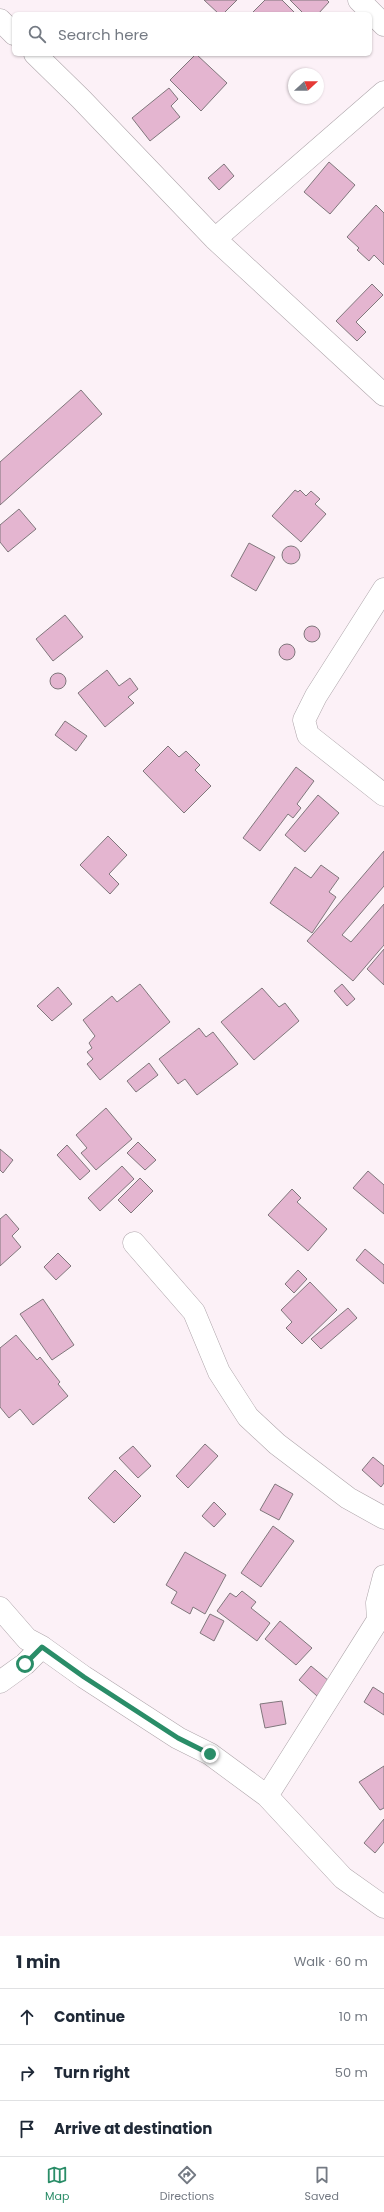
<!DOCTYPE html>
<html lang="en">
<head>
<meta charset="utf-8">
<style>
	body { margin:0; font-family:Poppins,sans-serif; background:#f2f2f3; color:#1f2937 }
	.compass { position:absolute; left:288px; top:68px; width:36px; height:36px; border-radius:50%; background:#fff; box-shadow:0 1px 3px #0004; rotate:69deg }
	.stop { position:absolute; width:12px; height:12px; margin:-9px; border:3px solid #2a8d68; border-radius:50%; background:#fff }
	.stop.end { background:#2a8d68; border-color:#fff; box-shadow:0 1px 4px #0008 }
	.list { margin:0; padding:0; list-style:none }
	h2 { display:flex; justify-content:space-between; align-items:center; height:52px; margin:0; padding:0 16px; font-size:17px }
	h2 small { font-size:13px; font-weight:400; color:#747a83 }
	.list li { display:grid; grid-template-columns:26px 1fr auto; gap:12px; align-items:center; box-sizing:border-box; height:56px; padding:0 16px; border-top:1px solid #e0e1e3 }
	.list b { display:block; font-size:15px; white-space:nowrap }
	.list em { font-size:13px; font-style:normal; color:#747a83 }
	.icon { flex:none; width:22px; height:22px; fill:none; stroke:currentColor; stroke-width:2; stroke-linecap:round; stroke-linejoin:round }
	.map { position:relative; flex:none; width:384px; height:1936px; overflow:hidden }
	.search { position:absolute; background:#fff; box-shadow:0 1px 3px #0004; left:12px; right:12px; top:12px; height:44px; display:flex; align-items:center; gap:10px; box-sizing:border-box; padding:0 14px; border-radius:6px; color:#747a83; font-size:15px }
	.sheet { height:220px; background:#fff }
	nav { display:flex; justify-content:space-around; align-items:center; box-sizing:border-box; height:56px; border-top:1px solid #e0e1e3; background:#fff; font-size:11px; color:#747a83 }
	nav a { display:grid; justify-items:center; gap:2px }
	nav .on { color:#2a8d68 }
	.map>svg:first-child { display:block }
</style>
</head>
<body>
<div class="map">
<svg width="384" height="1936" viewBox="0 0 384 1936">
	<rect width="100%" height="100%" fill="#fcf1f7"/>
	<path fill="#e4b5d0" stroke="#80777c" d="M204,0H237L223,14H219Z
		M265,0H282L296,14H255L253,12Z
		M290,0H327L329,2L318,14H304Z
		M196,54L227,83L201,111L170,80Z
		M169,88L178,99L171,106L180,117L150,141L132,118Z
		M329,162L355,185L330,214L304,192Z
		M224,164L234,176L219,190L208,178Z
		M376,205L384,213V265L374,255L369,261L357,250L359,248L347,237Z
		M372,284L383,295L356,322L366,332L357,341L336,321Z
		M81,390L102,414L0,505V462Z
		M295,490L298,492L300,490L306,496L311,491L320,499L315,504L326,514L301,542L272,516Z
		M19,509L36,529L8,552L0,542V525Z
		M249,543L275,557L256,591L231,576Z
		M282 555a9 9 0 1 1 18 0a9 9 0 1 1-18 0Z
		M65,615L83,637L53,661L36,639Z
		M304 634a8 8 0 1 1 16 0a8 8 0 1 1-16 0Z
		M279 652a8 8 0 1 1 16 0a8 8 0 1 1-16 0Z
		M107,670L119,686L130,678L138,689L128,697L134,703L105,727L78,693Z
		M50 681a8 8 0 1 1 16 0a8 8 0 1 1-16 0Z
		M65,721L87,736L76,751L55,735Z
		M168,746L179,757L186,751L200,765L195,770L211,786L184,813L143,771Z
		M296,767L314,781L297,804L301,808L293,818L288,814L260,851L243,838Z
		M318,795L339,813L305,852L285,835Z
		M108,836L127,855L109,874L119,884L110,894L80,865Z
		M384,851V886L342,935L351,942L384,904V945L353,981L307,941Z
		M321,865L339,878L329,892L336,897L312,933L270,903L295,867L311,878Z
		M384,949V985L367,969Z
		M140,984L170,1022L100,1080L87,1064L93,1059L87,1052L92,1048L89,1043L95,1036L83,1020L112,996L117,1002Z
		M342,984L355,999L347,1006L334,991Z
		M58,987L72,1004L52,1021L37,1006Z
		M262,988L279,1007L285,1003L299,1021L254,1060L221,1022Z
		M199,1028L206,1037L213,1032L238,1064L197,1095L185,1079L178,1084L159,1059Z
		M149,1063L158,1075L136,1092L127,1081Z
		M106,1108L132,1139L96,1170L81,1153L87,1148L76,1135Z
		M138,1142L156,1160L145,1170L127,1153Z
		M67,1145L90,1171L80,1180L57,1155Z
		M0,1149L13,1160L3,1173L0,1170Z
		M122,1166L134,1179L100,1211L88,1198Z
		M368,1171L384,1185V1214L353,1188Z
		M140,1178L153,1191L131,1213L118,1200Z
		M292,1189L301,1198L297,1202L327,1229L308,1251L268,1215Z
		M6,1214L19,1229L12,1236L21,1247L0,1266V1219Z
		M365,1249L384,1265V1284L356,1260Z
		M58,1253L71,1266L56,1280L44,1267Z
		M298,1270L307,1279L294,1293L285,1284Z
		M310,1282L337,1310L302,1344L286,1328L292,1322L281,1310Z
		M43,1299L74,1345L52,1360L20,1314Z
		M348,1308L357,1318L321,1349L311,1339Z
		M16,1335L37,1360L40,1357L60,1382L58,1384L68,1396L33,1425L20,1409L9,1418L0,1407V1348Z
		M205,1444L218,1456L188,1488L176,1476Z
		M133,1446L151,1466L138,1478L119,1458Z
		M373,1457L384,1466V1483L381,1487L362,1470Z
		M115,1470L141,1496L114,1523L88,1498Z
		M275,1484L293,1494L279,1520L260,1510Z
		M214,1502L226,1514L214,1527L202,1516Z
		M273,1526L294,1541L261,1587L241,1573Z
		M185,1552L226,1575L205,1614L193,1607L190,1614L171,1603L177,1592L166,1585Z
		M242,1591L256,1602L251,1608L270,1623L257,1641L217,1611L230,1593L236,1597Z
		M210,1614L224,1621L214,1641L200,1633Z
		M280,1621L312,1648L296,1665L265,1639Z
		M311,1666L329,1681L317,1696L299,1680Z
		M373,1687L384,1694V1715L364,1702Z
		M282,1701L286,1724L265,1728L260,1704Z
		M384,1766V1808L380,1810L359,1782Z
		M384,1819V1842L375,1853L364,1843Z"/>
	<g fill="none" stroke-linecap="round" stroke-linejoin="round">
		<defs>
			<path id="street" d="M359,0L384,25
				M0,20L14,34
				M35,54L81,99L215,239L384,395
				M215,239L384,92
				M384,589L316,696L304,720L308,735L384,795
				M134,1243L194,1312L219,1372L248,1417L277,1444L348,1498L384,1518
				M0,1608L27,1639L42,1647
				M0,1682L25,1664L42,1647L84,1677L178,1738L210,1754L267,1796L343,1878L384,1907
				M267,1796L378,1620L377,1603L384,1576"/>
		</defs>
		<use href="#street" stroke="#afa6ab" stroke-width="23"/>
		<use href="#street" stroke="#fff" stroke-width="22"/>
	</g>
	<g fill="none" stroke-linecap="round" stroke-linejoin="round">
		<path stroke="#2a8d68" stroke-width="5" d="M25,1664L42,1647L84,1677L178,1738L210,1754"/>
	</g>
</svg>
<svg class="compass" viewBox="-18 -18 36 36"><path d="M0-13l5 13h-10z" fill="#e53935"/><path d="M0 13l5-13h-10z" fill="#747a83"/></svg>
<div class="stop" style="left:25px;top:1664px"></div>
<div class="stop end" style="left:210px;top:1754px"></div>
<div class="search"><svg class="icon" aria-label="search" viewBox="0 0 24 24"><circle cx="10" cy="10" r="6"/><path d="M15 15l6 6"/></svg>Search here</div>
</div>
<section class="sheet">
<h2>1 min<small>Walk · 60 m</small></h2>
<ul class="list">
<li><svg class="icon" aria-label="ahead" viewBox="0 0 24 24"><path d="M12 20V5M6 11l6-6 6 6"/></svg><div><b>Continue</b></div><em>10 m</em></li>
<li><svg class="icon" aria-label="right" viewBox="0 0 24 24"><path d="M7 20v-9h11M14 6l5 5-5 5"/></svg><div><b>Turn right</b></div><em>50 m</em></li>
<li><svg class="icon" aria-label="arrive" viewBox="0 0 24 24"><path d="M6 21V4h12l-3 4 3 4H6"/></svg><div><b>Arrive at destination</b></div></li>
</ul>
</section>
<nav>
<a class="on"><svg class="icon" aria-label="map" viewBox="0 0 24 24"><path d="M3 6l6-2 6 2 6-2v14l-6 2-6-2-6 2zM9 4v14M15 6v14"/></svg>Map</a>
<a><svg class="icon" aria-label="directions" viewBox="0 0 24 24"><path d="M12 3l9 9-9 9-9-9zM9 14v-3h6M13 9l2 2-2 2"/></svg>Directions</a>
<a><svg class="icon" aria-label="saved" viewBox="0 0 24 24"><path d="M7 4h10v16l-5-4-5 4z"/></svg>Saved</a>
</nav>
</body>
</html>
